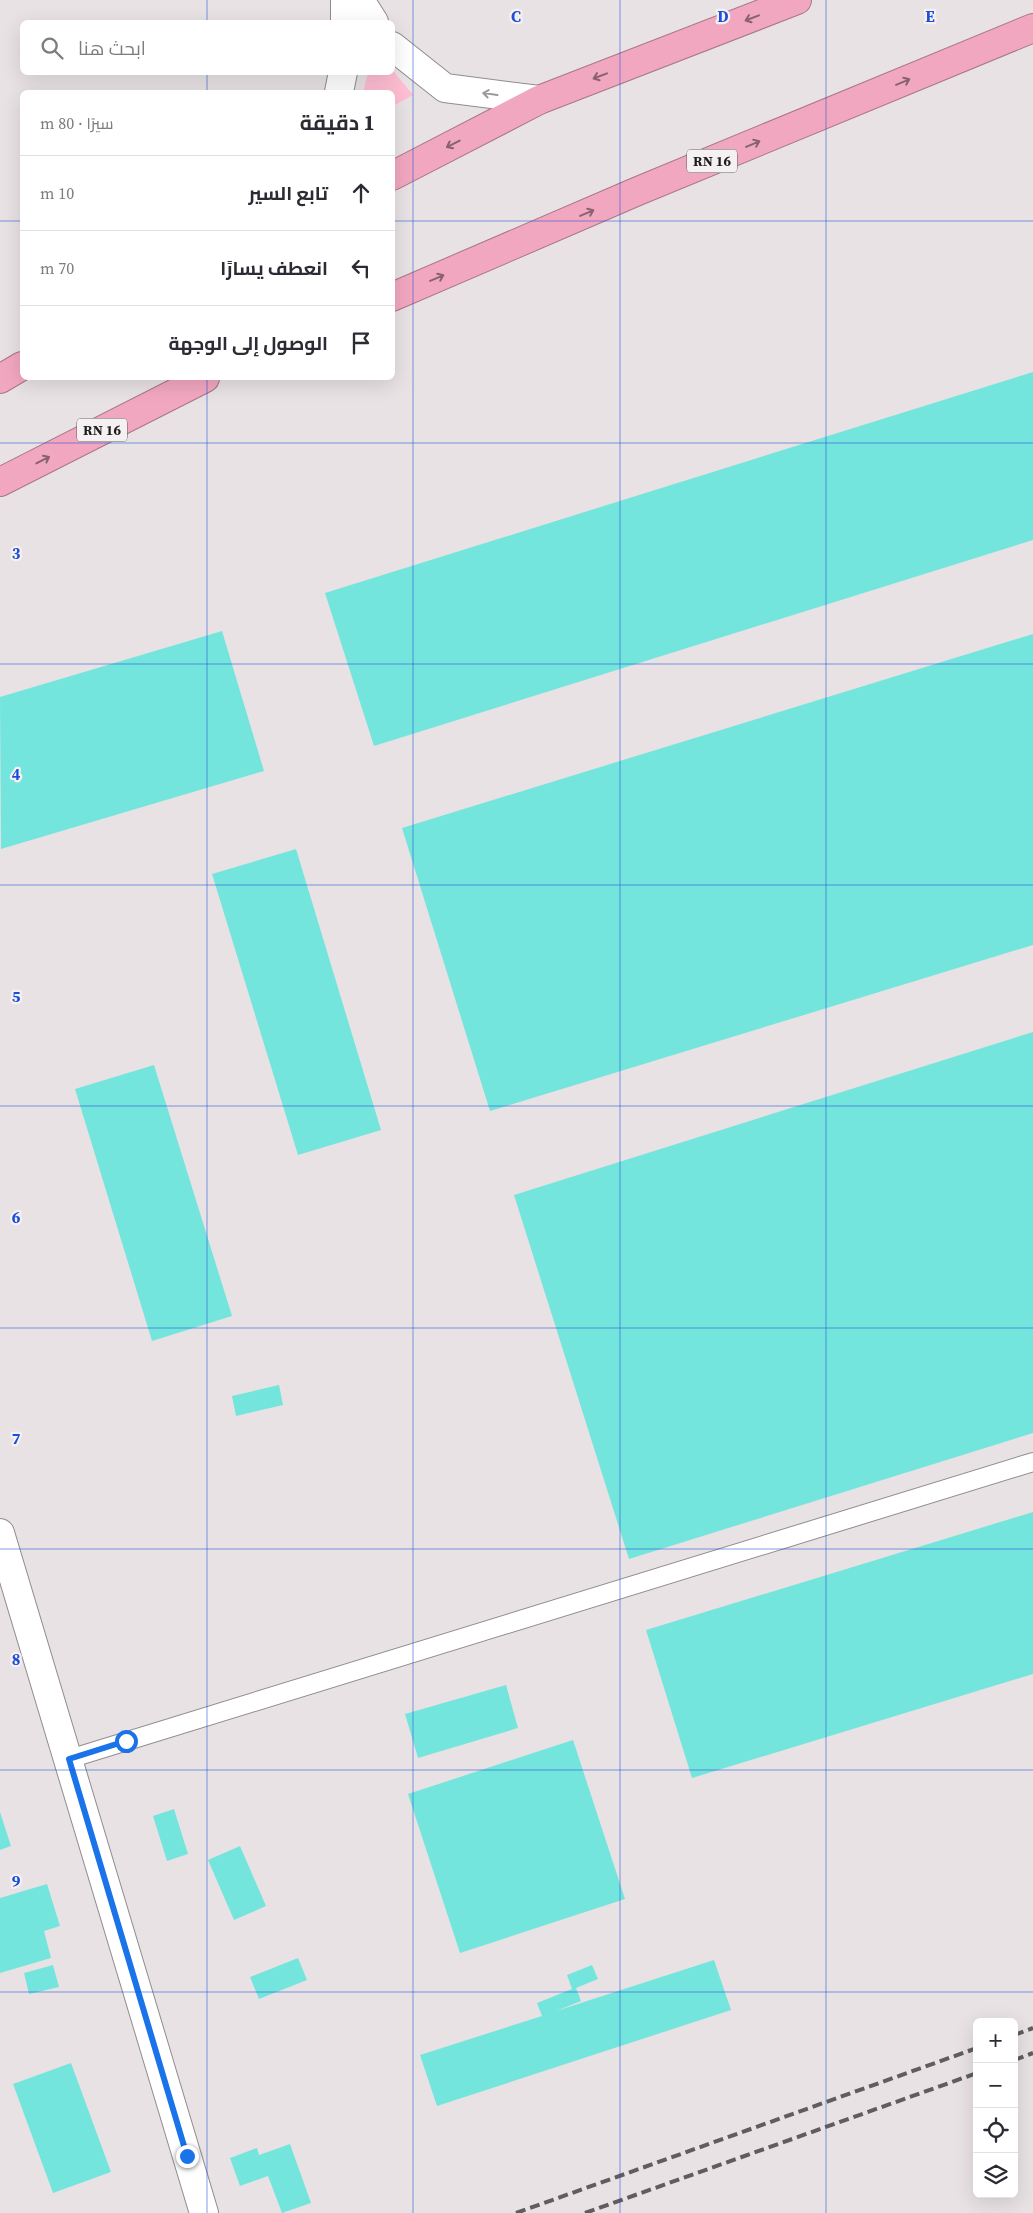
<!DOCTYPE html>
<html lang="ar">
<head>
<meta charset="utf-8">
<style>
	body { margin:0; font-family:"Source Serif 4",Cairo,serif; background:#f7f7f7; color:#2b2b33; direction:rtl }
	.controls { position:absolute; right:15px; bottom:15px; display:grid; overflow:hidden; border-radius:8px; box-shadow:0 5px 20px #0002 }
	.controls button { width:45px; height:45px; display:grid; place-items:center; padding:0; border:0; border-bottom:1px solid #e1e1e2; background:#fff; color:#2b2b33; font:25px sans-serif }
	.stop { position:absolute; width:15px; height:15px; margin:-11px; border:4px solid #1a73e8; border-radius:50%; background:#fff }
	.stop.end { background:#1a73e8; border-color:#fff; box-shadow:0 1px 5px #0008 }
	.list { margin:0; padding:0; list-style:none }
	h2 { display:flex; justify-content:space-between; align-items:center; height:65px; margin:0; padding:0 20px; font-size:21px }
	h2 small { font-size:16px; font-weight:400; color:#7c7c81 }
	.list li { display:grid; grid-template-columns:32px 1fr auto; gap:15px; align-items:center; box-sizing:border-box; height:75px; padding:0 20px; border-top:1px solid #e1e1e2 }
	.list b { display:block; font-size:19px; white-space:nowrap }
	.list em { font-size:16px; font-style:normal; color:#7c7c81 }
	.icon { flex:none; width:28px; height:28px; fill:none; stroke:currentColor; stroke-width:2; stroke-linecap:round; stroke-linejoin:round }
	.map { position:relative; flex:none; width:1033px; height:2213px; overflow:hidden; direction:ltr }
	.search { position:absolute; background:#fff; box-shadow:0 5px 20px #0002; left:20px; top:20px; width:375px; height:55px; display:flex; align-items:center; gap:12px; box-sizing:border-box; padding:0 18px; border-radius:8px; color:#7c7c81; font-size:19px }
	.panel { position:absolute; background:#fff; box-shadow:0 5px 20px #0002; left:20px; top:90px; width:375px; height:290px; border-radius:8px; direction:rtl }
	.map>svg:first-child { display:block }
</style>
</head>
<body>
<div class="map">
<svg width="1033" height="2213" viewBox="0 0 1033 2213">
	<rect width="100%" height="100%" fill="#e8e2e4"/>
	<path fill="#febdd2" d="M393,71L413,95L393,106L392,92H363L368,73L392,72Z"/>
	<path fill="#74e5dd" d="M1033,372V540L374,746L325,593Z
		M222,631L264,771L1,849L0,697Z
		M1033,634V945L490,1111L402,828Z
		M296,849L381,1130L298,1155L212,874Z
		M1033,1032V1433L629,1559L514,1195Z
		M154,1065L232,1316L152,1341L75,1089Z
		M279,1385L283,1405L236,1416L232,1396Z
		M1033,1512V1674L692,1778L646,1630Z
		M506,1685L518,1728L418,1758L405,1714Z
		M573,1740L625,1899L460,1953L408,1794Z
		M174,1809L188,1854L167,1861L153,1816Z
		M0,1812L11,1846L0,1850Z
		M240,1846L266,1906L234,1920L208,1860Z
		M47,1884L60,1926L44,1931L51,1958L0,1973V1898Z
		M298,1958L307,1980L259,1999L250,1977Z
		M714,1960L731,2010L437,2106L420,2055L542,2016L537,2003L572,1989L567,1975L592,1965L598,1979L576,1988L581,2001L556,2011Z
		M53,1965L59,1987L29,1994L24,1973Z
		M71,2063L111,2172L53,2193L13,2084Z
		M290,2144L311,2203L282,2213L268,2176L240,2186L230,2158L257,2148L259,2155Z"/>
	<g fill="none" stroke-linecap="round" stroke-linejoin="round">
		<defs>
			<path id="lane" d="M69,1759L1033,1462"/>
			<path id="street" d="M360,0L374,22
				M345,22V0
				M392,46L445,88L539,100
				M339,92L343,72"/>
			<path id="secondary" d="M0,1533L204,2213"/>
			<path id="highway" d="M392,176L539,100L797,0
				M392,297L638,191L1033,28
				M0,379L22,366
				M0,482L205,378"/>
		</defs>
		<use href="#lane" stroke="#918c8e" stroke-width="20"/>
		<use href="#street" stroke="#918c8e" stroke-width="30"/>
		<use href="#secondary" stroke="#918c8e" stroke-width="30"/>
		<use href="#highway" stroke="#a87687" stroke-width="30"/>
		<use href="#lane" stroke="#fff" stroke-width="18"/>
		<use href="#street" stroke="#fff" stroke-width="28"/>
		<use href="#secondary" stroke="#fff" stroke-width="28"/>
		<use href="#highway" stroke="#f2a7c0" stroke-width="28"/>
		<path stroke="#605d5e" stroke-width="4" stroke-dasharray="10 5" stroke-linecap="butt" d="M1014,2035L1033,2028
			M1014,2060L1033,2053
			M516,2213L977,2048
			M585,2213L977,2073"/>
	</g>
	<defs><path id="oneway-shaft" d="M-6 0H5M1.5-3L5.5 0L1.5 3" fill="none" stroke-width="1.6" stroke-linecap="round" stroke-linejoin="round" transform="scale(1.25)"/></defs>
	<g stroke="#88626e">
		<use href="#oneway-shaft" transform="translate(752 18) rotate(159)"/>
		<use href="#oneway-shaft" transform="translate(600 76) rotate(159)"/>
		<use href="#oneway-shaft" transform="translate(903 82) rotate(-23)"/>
		<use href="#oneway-shaft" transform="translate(453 144) rotate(153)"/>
		<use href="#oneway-shaft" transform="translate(753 144) rotate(-23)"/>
		<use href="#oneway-shaft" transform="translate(587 213) rotate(-23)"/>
		<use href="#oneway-shaft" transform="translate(437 278) rotate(-23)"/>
		<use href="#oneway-shaft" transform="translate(43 460) rotate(-27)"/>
	</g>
	<use stroke="#9a9999" href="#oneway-shaft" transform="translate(490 94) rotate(-172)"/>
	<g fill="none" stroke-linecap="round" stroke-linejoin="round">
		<path stroke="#1a73e8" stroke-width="6" d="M126,1741L69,1759L187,2156"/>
	</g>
	<path fill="none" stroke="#1d4ed8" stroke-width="1" stroke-opacity="0.55" d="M207,0V22M413,0V2213M620,0V2213M826,0V2213M207,72V92M0,221H22M392,221H1033M207,378V2213M0,443H1033M0,664H1033M0,885H1033M0,1106H1033M0,1328H1033M0,1549H1033M0,1770H1033M0,1992H1033"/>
	<g text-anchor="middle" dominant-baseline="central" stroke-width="4.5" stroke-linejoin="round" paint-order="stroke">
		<g fill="#f5f0f1" stroke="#5e5c5d" stroke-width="1">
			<rect x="687" y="149.5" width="50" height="23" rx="4"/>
			<rect x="77" y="418.5" width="50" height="23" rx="4"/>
		</g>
		<g font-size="14" font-weight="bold" fill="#1e1c1d">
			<text x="712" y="161">RN 16</text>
			<text x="102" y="430">RN 16</text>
		</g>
	</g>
	<g font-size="16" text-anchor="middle" font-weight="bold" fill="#1d4ed8" stroke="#f5f0f1" stroke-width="4.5" stroke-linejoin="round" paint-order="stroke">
		<text x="516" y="22">C</text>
		<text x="723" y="22">D</text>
		<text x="930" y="22">E</text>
		<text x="16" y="559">3</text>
		<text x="16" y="780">4</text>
		<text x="16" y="1002">5</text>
		<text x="16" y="1223">6</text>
		<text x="16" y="1444">7</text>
		<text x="16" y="1665">8</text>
		<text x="16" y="1887">9</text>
	</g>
</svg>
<div class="controls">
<button>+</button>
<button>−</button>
<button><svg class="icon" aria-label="locate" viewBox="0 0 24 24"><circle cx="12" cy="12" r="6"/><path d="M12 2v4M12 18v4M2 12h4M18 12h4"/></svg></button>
<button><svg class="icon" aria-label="layers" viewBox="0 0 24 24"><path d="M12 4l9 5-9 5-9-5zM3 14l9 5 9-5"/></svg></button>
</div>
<div class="stop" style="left:126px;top:1741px"></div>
<div class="stop end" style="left:187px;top:2156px"></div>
<div class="search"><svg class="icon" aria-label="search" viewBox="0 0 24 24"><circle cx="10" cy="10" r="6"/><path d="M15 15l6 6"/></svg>ابحث هنا</div>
<section class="panel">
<h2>1 دقيقة<small>سيرًا · 80 m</small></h2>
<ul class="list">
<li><svg class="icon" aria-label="ahead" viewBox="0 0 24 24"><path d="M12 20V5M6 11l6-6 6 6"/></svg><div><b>تابع السير</b></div><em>10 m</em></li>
<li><svg class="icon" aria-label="left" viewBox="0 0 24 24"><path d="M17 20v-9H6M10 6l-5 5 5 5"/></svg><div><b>انعطف يسارًا</b></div><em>70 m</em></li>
<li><svg class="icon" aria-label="arrive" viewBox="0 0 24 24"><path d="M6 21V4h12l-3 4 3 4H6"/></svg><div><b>الوصول إلى الوجهة</b></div></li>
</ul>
</section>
</div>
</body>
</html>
